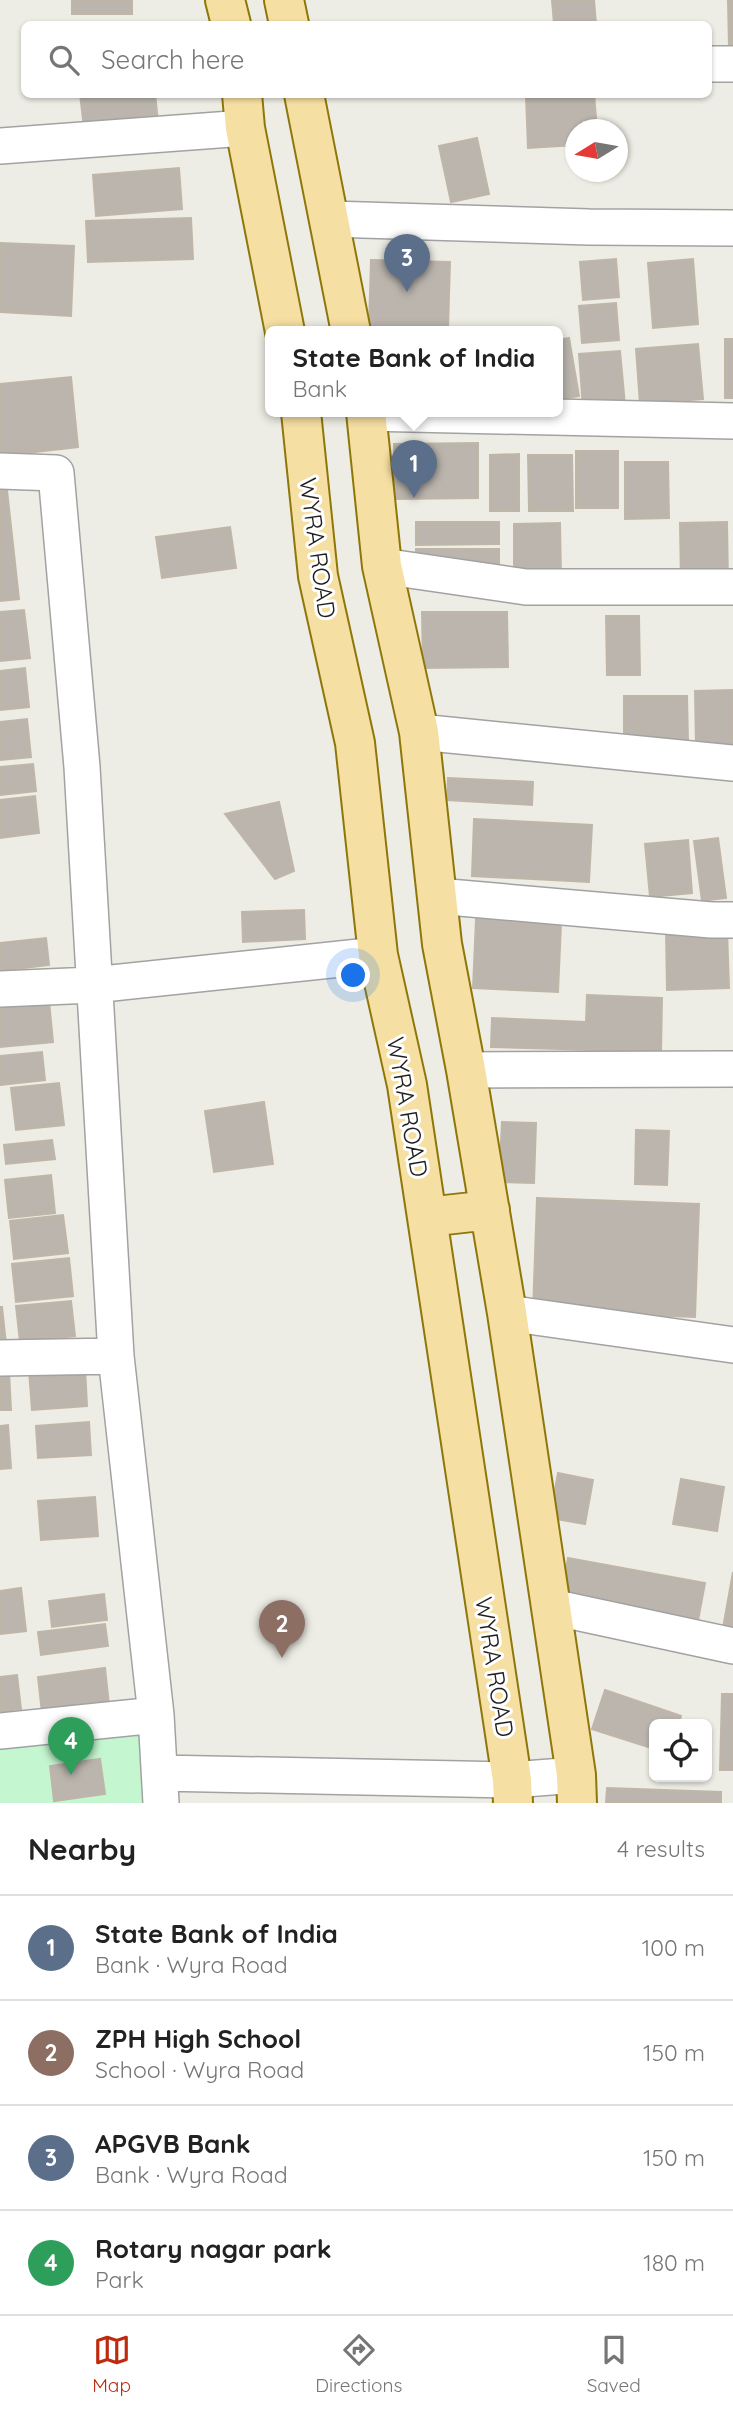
<!DOCTYPE html>
<html lang="en">
<head>
<meta charset="utf-8">
<style>
	body { margin:0; font-family:Quicksand,sans-serif; background:#f6f6f6; color:#222 }
	.controls { position:absolute; right:21px; bottom:21px; display:grid; overflow:hidden; border-radius:10px; box-shadow:0 2px 5px #0004 }
	.controls button { width:63px; height:63px; display:grid; place-items:center; padding:0; border:0; border-bottom:2px solid #e0e0e0; background:#fff; color:#222; font:35px sans-serif }
	.compass { position:absolute; left:565px; top:119px; width:63px; height:63px; border-radius:50%; background:#fff; box-shadow:0 2px 5px #0004; rotate:259deg }
	.you { position:absolute; left:354px; top:976px; width:24px; height:24px; margin:-18px; border:5px solid #fff; border-radius:50%; background:#1a73e8; box-shadow:0 0 0 10px #1a73e833 }
	.badge { display:grid; place-items:center; width:46px; height:46px; border-radius:50%; background:#bf290d; color:#fff; font-size:23px; font-weight:700 }
	.pin { position:absolute; translate:-50% -58px; filter:drop-shadow(0 2px 4px #0008) }
	.pin::after { content:''; position:absolute; top:37px; width:24px; height:21px; background:inherit; clip-path:polygon(0 0,100% 0,50% 100%) }
	.popup { position:absolute; left:265px; top:326px; width:298px; height:91px; box-sizing:border-box; display:grid; place-content:center; border-radius:10px; background:#fff; filter:drop-shadow(0 2px 5px #0005); font-size:23px; white-space:nowrap; color:#767676 }
	.popup b { font-size:26px; color:#222 }
	.popup::after { content:''; position:absolute; left:50%; top:100%; margin-left:-14px; border:14px solid transparent; border-top-color:#fff }
	.list { margin:0; padding:0; list-style:none }
	h2 { display:flex; justify-content:space-between; align-items:center; height:91px; margin:0; padding:0 28px; font-size:30px }
	h2 small { font-size:23px; font-weight:400; color:#767676 }
	.list li { display:grid; grid-template-columns:46px 1fr auto; gap:21px; align-items:center; box-sizing:border-box; height:105px; padding:0 28px; border-top:2px solid #e0e0e0 }
	.list b { display:block; font-size:26px; white-space:nowrap }
	.list p { margin:0; font-size:23px; white-space:nowrap; color:#767676 }
	.list em { font-size:23px; font-style:normal; color:#767676 }
	.icon { flex:none; width:38px; height:38px; fill:none; stroke:currentColor; stroke-width:2; stroke-linecap:round; stroke-linejoin:round }
	.map { position:relative; flex:none; width:733px; height:1803px; overflow:hidden }
	.search { position:absolute; background:#fff; box-shadow:0 2px 5px #0004; left:21px; right:21px; top:21px; height:77px; display:flex; align-items:center; gap:18px; box-sizing:border-box; padding:0 24px; border-radius:10px; color:#767676; font-size:26px }
	.sheet { height:511px; background:#fff }
	nav { display:flex; justify-content:space-around; align-items:center; box-sizing:border-box; height:98px; border-top:2px solid #e0e0e0; background:#fff; font-size:19px; color:#767676 }
	nav a { display:grid; justify-items:center; gap:4px }
	nav .on { color:#bf290d }
	.map>svg:first-child { display:block }
</style>
</head>
<body>
<div class="map">
<svg width="733" height="1803" viewBox="0 0 733 1803">
	<rect width="100%" height="100%" fill="#eeede5"/>
	<path fill="#c4f6d0" d="M137,1729L142,1747L143,1803H0V1745Z"/>
	<path fill="#bbb5ae" stroke="#bfb6a8" stroke-width="2" d="M72,0H132V14H72Z
		M552,0H594L596,24H554Z
		M728,0H733V47H729Z
		M80,94H155L158,121L84,128Z
		M562,94H594L597,130H576V145L528,148L526,96Z
		M477,138L489,194L451,202L439,146Z
		M179,168L182,209L96,216L93,175Z
		M191,218L193,259L88,262L86,221Z
		M0,243L74,246L71,316L0,312Z
		M616,259L619,297L583,300L580,262Z
		M693,259L698,324L653,328L648,263Z
		M371,260L450,262L448,329L369,327Z
		M616,303L619,340L582,343L579,306Z
		M569,338L579,396L558,400V340Z
		M725,339H733V398H725Z
		M698,344L703,399L640,404L636,349Z
		M620,351L625,405L583,408L579,354Z
		M71,377L78,447L0,456V384Z
		M478,443V498L395,499L394,444Z
		M576,451H618V508H576Z
		M519,454V511H490V455Z
		M528,455H572L573,511H529Z
		M625,462H668L669,518L625,519Z
		M7,490L19,599L0,601V491Z
		M416,522H499V544L416,545Z
		M727,522L728,583H681L680,523Z
		M560,523L561,578H514V524Z
		M230,527L236,568L162,578L156,537Z
		M416,549H499V569H416Z
		M24,610L30,658L0,661V612Z
		M422,612H507L508,667L423,668Z
		M606,616H639L640,675H607Z
		M25,668L29,707L0,710V671Z
		M733,690V748H696L695,691Z
		M624,696H687L688,741L624,742Z
		M27,719L31,757L0,760V722Z
		M33,764L36,791L0,795V767Z
		M448,778L533,782L532,805L447,800Z
		M35,796L39,833L0,838V800Z
		M279,802L294,871L275,879L225,814Z
		M474,819L592,825L589,882L472,876Z
		M718,838L726,898L702,901L694,841Z
		M688,840L692,893L650,897L645,844Z
		M304,910L305,939L243,942L242,912Z
		M476,919L561,924L558,992L473,988Z
		M727,929L729,988L667,990L666,931Z
		M46,938L49,965L0,971V943Z
		M587,995L662,998L661,1052L491,1047L492,1018L586,1022Z
		M49,1001L53,1042L0,1047V1006Z
		M42,1052L45,1080L0,1085V1056Z
		M59,1083L64,1125L16,1130L11,1088Z
		M264,1102L273,1164L214,1172L205,1111Z
		M502,1122L536,1123L534,1183L499,1182Z
		M636,1130L669,1131L667,1185L635,1184Z
		M52,1140L55,1159L6,1164L4,1145Z
		M51,1175L55,1213L9,1218L5,1180Z
		M537,1198L699,1204L695,1317L533,1311Z
		M63,1215L68,1253L14,1259L10,1221Z
		M69,1258L73,1296L16,1302L12,1264Z
		M71,1301L75,1336L20,1342L16,1306Z
		M0,1307H2L6,1344H0Z
		M85,1367L87,1406L32,1410L29,1371Z
		M0,1371H9L11,1410H0Z
		M89,1422L91,1455L38,1458L36,1426Z
		M8,1425L11,1468L0,1469V1426Z
		M558,1473L593,1480L585,1524L550,1518Z
		M681,1479L724,1487L717,1531L673,1524Z
		M95,1497L98,1536L41,1540L38,1501Z
		M568,1558L705,1583L697,1626L560,1602Z
		M733,1572V1630L723,1628Z
		M21,1588L26,1631L0,1634V1591Z
		M104,1594L107,1620L52,1627L49,1601Z
		M105,1624L108,1646L41,1655L38,1632Z
		M105,1668L110,1714L43,1722L38,1677Z
		M17,1675L21,1709L0,1712V1677Z
		M605,1690L681,1716L679,1724H654V1749L592,1729Z
		M722,1694H733V1770H720Z
		M100,1759L105,1794L54,1801L50,1766Z
		M607,1788L721,1792V1803H606Z"/>
	<g fill="none" stroke-linecap="round" stroke-linejoin="round">
		<defs>
			<path id="minor" d="M708,64H733
				M0,146L245,128
				M330,219L589,227L733,228
				M366,413L733,421
				M0,471L56,473L82,767L116,1356L156,1715L161,1803
				M382,566L526,587H733
				M419,732L733,763
				M437,896L711,920H733
				M0,989L93,985L378,955
				M466,1070L733,1069
				M507,1313L733,1345
				M0,1358L116,1356
				M552,1607L733,1646
				M0,1731L156,1715
				M160,1773L512,1780L576,1775"/>
			<path id="primary" d="M225,0L231,24
				M284,0L289,24
				M242,94L245,128L285,332
				M304,94L351,332
				M301,412L318,576L355,743L378,955L407,1085L512,1780L513,1803
				M366,412L382,566L419,732L442,944L466,1070L507,1313L576,1775L577,1803
				M427,1217L490,1210"/>
		</defs>
		<use href="#minor" stroke="#a2a2a2" stroke-width="38"/>
		<use href="#primary" stroke="#8e770a" stroke-width="42"/>
		<use href="#minor" stroke="#fff" stroke-width="35"/>
		<use href="#primary" stroke="#f6dfa2" stroke-width="38"/>
	</g>
	<g text-anchor="middle" dominant-baseline="central" stroke-width="6" stroke-linejoin="round" paint-order="stroke">
		<g font-size="24" fill="#1e1e1e" stroke="#fff">
			<text transform="translate(318 548) rotate(82)">WYRA ROAD</text>
			<text transform="translate(408 1107) rotate(80)">WYRA ROAD</text>
			<text transform="translate(495 1667) rotate(81)">WYRA ROAD</text>
		</g>
	</g>
</svg>
<div class="controls">
<button><svg class="icon" aria-label="locate" viewBox="0 0 24 24"><circle cx="12" cy="12" r="6"/><path d="M12 2v4M12 18v4M2 12h4M18 12h4"/></svg></button>
</div>
<svg class="compass" viewBox="-18 -18 36 36"><path d="M0-13l5 13h-10z" fill="#e53935"/><path d="M0 13l5-13h-10z" fill="#767676"/></svg>
<div class="you"></div>
<div class="pin badge" style="left:414px;top:498px;background:#5c6f8a">1</div>
<div class="popup"><b>State Bank of India</b>Bank</div>
<div class="pin badge" style="left:282px;top:1658px;background:#8d6e63">2</div>
<div class="pin badge" style="left:407px;top:292px;background:#5c6f8a">3</div>
<div class="pin badge" style="left:71px;top:1775px;background:#2e9e5b">4</div>
<div class="search"><svg class="icon" aria-label="search" viewBox="0 0 24 24"><circle cx="10" cy="10" r="6"/><path d="M15 15l6 6"/></svg>Search here</div>
</div>
<section class="sheet">
<h2>Nearby<small>4 results</small></h2>
<ul class="list">
<li><span class="badge" style="background:#5c6f8a">1</span><div><b>State Bank of India</b><p>Bank · Wyra Road</p></div><em>100 m</em></li>
<li><span class="badge" style="background:#8d6e63">2</span><div><b>ZPH High School</b><p>School · Wyra Road</p></div><em>150 m</em></li>
<li><span class="badge" style="background:#5c6f8a">3</span><div><b>APGVB Bank</b><p>Bank · Wyra Road</p></div><em>150 m</em></li>
<li><span class="badge" style="background:#2e9e5b">4</span><div><b>Rotary nagar park</b><p>Park</p></div><em>180 m</em></li>
</ul>
</section>
<nav>
<a class="on"><svg class="icon" aria-label="map" viewBox="0 0 24 24"><path d="M3 6l6-2 6 2 6-2v14l-6 2-6-2-6 2zM9 4v14M15 6v14"/></svg>Map</a>
<a><svg class="icon" aria-label="directions" viewBox="0 0 24 24"><path d="M12 3l9 9-9 9-9-9zM9 14v-3h6M13 9l2 2-2 2"/></svg>Directions</a>
<a><svg class="icon" aria-label="saved" viewBox="0 0 24 24"><path d="M7 4h10v16l-5-4-5 4z"/></svg>Saved</a>
</nav>
</body>
</html>
